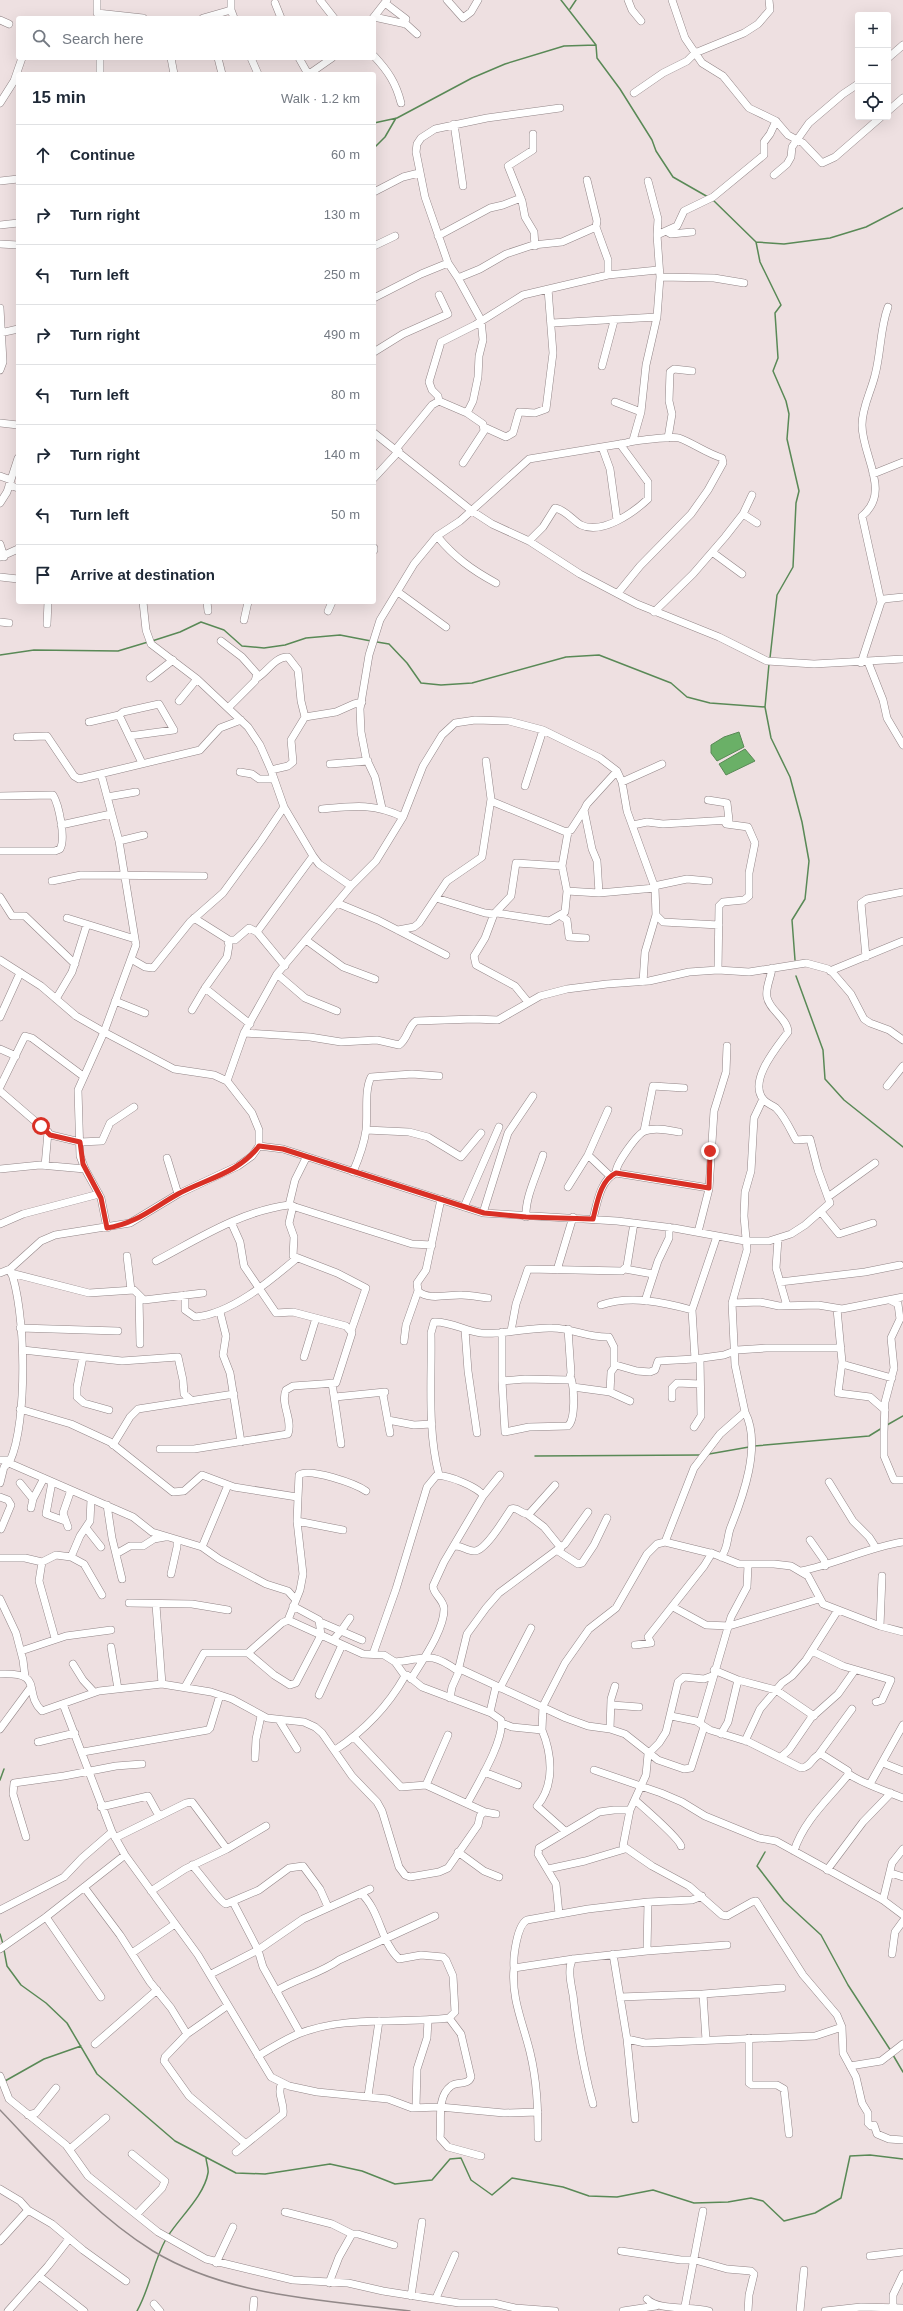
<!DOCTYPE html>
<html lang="en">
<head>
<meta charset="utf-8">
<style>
	body { margin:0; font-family:Helvetica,sans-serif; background:#f6f6f7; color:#1f2937 }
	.controls { position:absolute; right:12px; top:12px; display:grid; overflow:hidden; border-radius:4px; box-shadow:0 4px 16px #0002 }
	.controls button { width:36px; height:36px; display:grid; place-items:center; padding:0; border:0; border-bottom:1px solid #e0e1e3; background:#fff; color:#1f2937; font:20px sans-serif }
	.stop { position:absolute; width:12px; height:12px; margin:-9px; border:3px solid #d93025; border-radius:50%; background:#fff }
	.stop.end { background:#d93025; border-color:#fff; box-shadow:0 1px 4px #0008 }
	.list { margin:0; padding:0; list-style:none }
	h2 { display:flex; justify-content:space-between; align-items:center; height:52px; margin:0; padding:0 16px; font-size:17px }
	h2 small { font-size:13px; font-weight:400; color:#747a83 }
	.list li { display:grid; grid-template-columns:26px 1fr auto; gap:12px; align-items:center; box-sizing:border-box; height:60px; padding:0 16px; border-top:1px solid #e0e1e3 }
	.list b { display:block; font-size:15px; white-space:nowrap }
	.list em { font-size:13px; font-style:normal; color:#747a83 }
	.icon { flex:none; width:22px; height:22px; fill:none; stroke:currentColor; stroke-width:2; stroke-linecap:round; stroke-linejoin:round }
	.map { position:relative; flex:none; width:903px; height:2311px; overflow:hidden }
	.search { position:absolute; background:#fff; box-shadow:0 4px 16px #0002; left:16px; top:16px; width:360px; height:44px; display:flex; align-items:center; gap:10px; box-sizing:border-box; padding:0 14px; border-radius:4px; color:#747a83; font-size:15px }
	.panel { position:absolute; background:#fff; box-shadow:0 4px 16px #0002; left:16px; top:72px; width:360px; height:532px; border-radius:4px }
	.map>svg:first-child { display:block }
</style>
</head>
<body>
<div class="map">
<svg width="903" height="2311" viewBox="0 0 903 2311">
	<rect width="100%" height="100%" fill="#eee0e1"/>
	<path fill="#6ab067" stroke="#598956" d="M739,732L744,747L717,761L711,753V745L724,737Z
		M745,749L755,761L726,775L719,764Z"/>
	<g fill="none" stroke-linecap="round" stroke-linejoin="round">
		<path stroke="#598956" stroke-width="1.5" d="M561,0L596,45L597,58L620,89L652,140L656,151L673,177L708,197
			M570,9L576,0
			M374,123L397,118L472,78L505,64L564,46L596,45
			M374,148L385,137L396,118
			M713,200L756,242L760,262L781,305L775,313L778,358L773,371L786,401L789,414L787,439L799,491L796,503L793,567L777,595L770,658
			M756,242L784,244L830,238L866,227L903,208
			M152,641L180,632L201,622L224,630L242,646L264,648L285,645L306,638L340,635L371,641
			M377,642L389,644L407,663L421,683L441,685L472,683L566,657L599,655L671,683L687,697L710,703L765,707
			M0,655L34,650L118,651L148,642
			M769,664L765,707L771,738L790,777L802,822L809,861L805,899L792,920L795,960
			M796,976L823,1050L825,1079L844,1100L903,1147
			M887,1425L903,1416
			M754,1446L869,1436L882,1428
			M709,1454L749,1447
			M535,1456L701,1455
			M0,1780L4,1769
			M765,1852L757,1866L784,1901L821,1935L848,1985L891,2051
			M0,1934L3,1944
			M4,1950L7,1966L21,1985L46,2003L67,2023L97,2074L175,2141L236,2173L265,2174L330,2164L362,2171L395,2184L432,2180L450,2159L461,2158L471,2180L492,2195L512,2178L563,2187L589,2196L617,2197L653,2190L694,2203L728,2202L751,2198L763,2201L784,2221L815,2213L841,2198L850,2156L870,2155L903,2159
			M893,2055L903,2072
			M5,2081L44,2059L81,2046
			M168,2236C180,2217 204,2196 208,2173C209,2169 206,2162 206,2158
			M137,2311C150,2288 153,2262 166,2239"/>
		<defs>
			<path id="minor" d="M97,0V13L143,18
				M231,0V10L234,18
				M320,0L334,18
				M447,0L463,18L471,12L478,0
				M628,0L632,10L641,21
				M672,0L685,38L702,63L723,76L749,108L776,121L788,135L803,143L822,163L835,157L881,117
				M275,3L281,18
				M385,3L406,19L404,24
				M374,17L406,24L417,34
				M203,18L231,10
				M373,18L387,0
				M0,20L9,24
				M374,56C388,71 396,83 401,103
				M171,58L174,74
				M218,58L222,74
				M251,58L258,74
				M299,58L308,74
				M888,58L903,45
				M100,74V58
				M309,74L332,58
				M634,93L663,73L687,61L695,53L744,33L758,24L770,10L769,0
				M0,103L14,81L22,58
				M888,111L903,98
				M454,124L463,186
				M533,134V150L508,166L522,201L525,217L534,232L535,246
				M774,175L787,164L791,157L792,147L809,123L843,94L858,84
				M0,181L18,179
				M648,181L658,219L657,235
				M374,192L403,177L419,173
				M0,225L18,223
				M596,227L608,260V275
				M666,231L671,234L692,232
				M438,236L490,208L503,205L521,198
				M0,244L18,245
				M374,246L395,236
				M660,277L714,278L744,283
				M458,278L480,269L506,254L533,245L562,242L596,227L597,221L587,180
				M374,298L421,274L448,263
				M0,308L3,362L0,370
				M552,323L657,317
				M0,333L18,329
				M374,352L403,334L448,314L439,295
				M602,366L614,321
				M439,401L438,396L432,390L429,382L441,342L475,325L523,295L608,275L658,270
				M439,401L467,413L483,424L484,431L463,463
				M615,402L641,412
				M467,413L473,401L478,377L479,356L483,340L481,320L458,278L448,263L425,197L416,152L417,144L421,138L435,129L487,118L560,108
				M0,423L18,425
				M484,427L506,437L513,433L519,412L535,413L546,409L553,353L548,289
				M374,433L472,511L492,524L529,541L580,574L637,604L719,637L767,661L814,664L903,659
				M668,438L672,414L669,401L670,372L674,369L692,371
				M633,440L641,412L646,365L657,317L660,277L657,235L677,226L684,211L713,197L764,155V142L770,134L776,121
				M602,447L610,469L617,520
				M396,449L432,405L439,401
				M873,474L903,462
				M0,476L11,480
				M374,478L399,451
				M9,485L18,488
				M0,503L7,492L18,458
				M743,514L757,523
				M437,536C454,557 472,570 496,583
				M529,541L543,527L555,508C566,510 572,520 581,525C602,535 633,513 648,499V482L620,444
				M0,544L4,557
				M374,548V550
				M712,552L742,574
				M0,557L18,549
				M0,577L18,579
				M398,592L446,627
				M143,602L146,630L151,644L197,679L248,727L260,745L271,770L284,807L313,856L319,864L351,886
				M207,602L208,611
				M881,602L884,599L903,597
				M328,611L332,602
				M654,612L693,574L725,537L743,514L752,495
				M244,620L248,602
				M0,622L9,623
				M47,624L48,602
				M221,641L242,657L257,674L255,681L229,707
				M868,662L883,700L887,718L903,745
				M861,663L881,602L862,516C892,492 862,456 862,425C862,407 871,392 875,375C881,353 880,328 888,307
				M150,678L173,660
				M257,678C267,672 276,656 288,657L298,670L301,701L305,717
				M179,701L197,679
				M89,722L119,715
				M129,736L174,730L159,704L123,712L119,715L142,763
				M17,737L47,736L74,776L79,779L200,750L220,728L241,720
				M330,764L368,761
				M271,770L288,766L293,762L291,740L305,717L336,712L354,704L362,702
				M240,772L252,774L259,779H274
				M101,774L119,841L136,945L104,1032L78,1090L80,1156L85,1169L101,1198L107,1228
				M622,782L662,764
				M525,786L543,730
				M0,796L53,795C59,805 66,839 60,849L55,851H0
				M107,797L136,792
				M491,801L566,832L571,830L584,810
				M382,808L375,777L366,758L361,732L360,709L369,655L380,620L414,564L437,536L460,521L529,459L626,443C631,441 673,436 679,438C693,443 706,453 722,458L723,463L708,490L691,514L640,566L618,593
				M322,809C353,806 374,803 403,817
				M61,825L111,814
				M633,825L647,822L663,824L729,820L727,803L708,800
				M119,841L144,835
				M52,881L81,875L204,876
				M654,886L687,879L709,881
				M567,891L562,866L568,832
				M599,893L597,861L592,849L584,810L587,804L617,771
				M0,897L12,916H25L75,964
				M436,898L485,913L494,914
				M337,903L378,920L446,955
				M497,913L549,921L565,912L567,891L599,893L655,888
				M656,915L663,922L719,925
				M561,916L567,920L569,937L586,938
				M67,918L135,939
				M194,918L229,940H235L249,928L257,932
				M398,930L414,927L419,923L447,881L482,857L491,799L486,761
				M306,940L343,967L375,979
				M866,957L861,903L867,899L903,892
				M131,959L145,967L153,968L190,922L223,893L261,841L284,807
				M0,960L41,986L76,1016L104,1032L174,1069L214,1075L227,1081L252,1113L259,1130V1146L252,1156L238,1166L178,1194L130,1223L55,1235L41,1241L10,1269L0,1273
				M285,966L257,932L313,856
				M718,970L719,906L723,902L744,900L749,896V873L755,843L748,827L726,824L725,822
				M830,971L903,941
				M277,974L305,998L337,1011
				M205,988L250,1024
				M56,999L72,972L87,924
				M115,1001L145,1013
				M528,1002L515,986L476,965L474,956L485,938L494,914L511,896L516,863L562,866
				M192,1010L205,988L227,957L229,945L227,939
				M0,1017L20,973
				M244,1033L310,1037L341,1042L377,1040L399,1045C408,1039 408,1026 416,1021L474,1019L498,1020L540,996L567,989L607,984L649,981L689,972L718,970L749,972L806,963L828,969L833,973L851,994L864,1019L870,1023L889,1030L903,1040
				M0,1049L16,1056
				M227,1081L244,1033L277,974L351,886L376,861L403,817L423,766L442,735L455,723L475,720L509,721L543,730L600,758L617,771L622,782L627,811L655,888L656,915L645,952L643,982
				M887,1086L903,1066
				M0,1087L25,1036L32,1038L83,1076
				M0,1091L51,1135L80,1142L102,1141L110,1123L134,1107
				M366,1130L409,1132L428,1137L461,1157L481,1133
				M644,1131L653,1086L684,1088
				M259,1146L283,1149L483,1213L617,1221L674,1228L745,1241H769L791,1234L805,1225L830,1203L818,1170L810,1139L796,1140C790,1129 785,1117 776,1108C772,1105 766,1103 763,1099C748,1080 778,1046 788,1032C788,1019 769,1010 767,997C765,988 771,978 772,968
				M588,1155L610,1176
				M167,1158L178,1194
				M45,1166L48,1132
				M0,1169L40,1165L85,1169
				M353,1172C359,1158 364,1145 366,1130C368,1114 364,1091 371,1077L412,1074L439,1076
				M616,1173L709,1188
				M568,1187L588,1155L608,1110
				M828,1197L875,1163
				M289,1205L295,1180L306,1158
				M293,1206L289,1223L294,1237L293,1256L337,1273L366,1288L351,1331
				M464,1207L499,1127
				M821,1212L839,1234L873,1223
				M483,1213L508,1133L533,1096
				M526,1217C525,1197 537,1175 543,1155
				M593,1219C597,1204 600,1180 616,1173C615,1165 637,1134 645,1131C655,1127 669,1130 679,1132
				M0,1224L23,1214L99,1194
				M698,1232L709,1189L714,1111L726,1072L727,1046
				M778,1239L776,1268L787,1306
				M127,1256L131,1290
				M156,1261C198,1239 241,1211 289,1205L412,1244L432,1245
				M625,1269L653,1274
				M557,1270L573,1217
				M11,1273L89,1293L134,1290L144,1300L203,1293
				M780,1282L865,1272L900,1265
				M418,1291C429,1301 449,1294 462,1295C471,1295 479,1297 488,1298
				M185,1295V1310L195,1317C231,1314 270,1281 297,1258
				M139,1297L140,1344
				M890,1300L898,1304L900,1319L891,1338L894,1368L885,1402L884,1432V1456L894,1480H903
				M645,1301L658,1261L669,1238V1227
				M732,1303L760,1302L779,1306L818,1305L842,1309L903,1297
				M601,1305C630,1295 663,1302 692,1310
				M837,1309L842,1362L838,1393L870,1397L885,1410
				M220,1312L226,1336L223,1355L230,1373L241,1442
				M20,1328L118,1331
				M465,1330L468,1371L477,1433
				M511,1331L516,1304L528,1269L622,1271L627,1266L634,1223
				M502,1332V1381L505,1432L529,1427L568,1426C576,1419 574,1388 571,1378
				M404,1341L406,1325L418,1291L417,1283L426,1270L441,1199
				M23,1350L122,1361L178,1357L183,1380L184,1394L191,1400
				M83,1357L77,1387V1397L84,1403L109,1410
				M304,1357L316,1318
				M695,1359L692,1310L717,1236
				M842,1364L892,1378
				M502,1381L525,1379L569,1380L571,1373L568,1329
				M332,1383L341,1444
				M573,1387L610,1392L630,1401
				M610,1392L611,1372L616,1365L637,1371L650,1372L655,1370L658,1361L695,1359L724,1355L737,1350L766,1348H841
				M335,1397L385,1392L383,1395L390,1433
				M672,1398V1388L677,1383L700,1384
				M20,1409L71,1424L110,1442L173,1492L184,1491L202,1475L234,1487L297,1497
				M388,1420L414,1425L432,1424
				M694,1427L701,1416L700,1358
				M113,1445L130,1417L138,1409L234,1394
				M160,1449H194L288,1434C293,1419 280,1404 286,1390L293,1386L336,1383L352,1333L346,1326L293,1312L276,1313L244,1266L240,1242L231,1222
				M0,1460H10
				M9,1463L133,1517L152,1532L202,1547L219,1559L266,1584L288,1591L295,1599
				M439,1475C427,1429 432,1380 431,1333L434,1322C449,1321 466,1331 481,1333C505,1335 529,1327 552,1328C572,1328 589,1338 609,1337L614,1347V1366
				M52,1482L46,1514L65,1521
				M829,1482L853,1521L869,1537L876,1548
				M0,1483L4,1467C6,1465 8,1464 10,1461C28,1422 26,1308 10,1269
				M20,1483L33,1499
				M483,1496L500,1475
				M0,1497L8,1500L11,1505L1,1529
				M107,1505L112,1538L122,1579
				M31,1508L33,1499L44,1478
				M527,1514L544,1527L561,1548
				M297,1521L343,1530
				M68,1527L63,1513L71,1490
				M86,1528L101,1547
				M810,1540L824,1560L825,1566
				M665,1542L714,1554L739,1564H774L791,1566L808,1576L823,1604L880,1626L903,1632
				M454,1546C462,1545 468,1552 475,1551C486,1550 505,1518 511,1509C518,1506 521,1515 529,1514L555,1485
				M202,1547L228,1485
				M558,1551L578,1564L582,1563L594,1545L607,1518
				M116,1554L130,1546H143L154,1539L165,1537
				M71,1557L80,1536L90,1521L91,1499
				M721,1557C728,1549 727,1538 730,1529C743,1497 762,1445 745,1412
				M0,1558H25L42,1562
				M801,1571C836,1564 869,1547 903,1542
				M171,1574L177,1547V1540
				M0,1599L16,1633L23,1660L25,1677
				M129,1603L192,1604L228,1610
				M156,1605L162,1684
				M673,1607L706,1625L729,1626L819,1599
				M350,1618L341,1631L362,1640
				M288,1620L300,1590L303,1574L297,1521L299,1475C309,1467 356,1484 366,1491
				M320,1622L341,1631L333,1640
				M880,1626L882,1576
				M55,1638L39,1581L42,1562L56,1555L71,1557L84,1564L102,1595
				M635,1645L651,1643L648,1637L704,1566L712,1553
				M111,1647L118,1689
				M21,1651L66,1636L111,1630
				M248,1653L274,1675L290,1685L296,1683L321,1635L319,1620L293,1606
				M811,1653H816L843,1666L891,1680L882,1700L876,1702
				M373,1654L396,1589L427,1487L436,1476C444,1473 481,1488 483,1496L444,1562L433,1586C433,1594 443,1599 444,1608C445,1629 422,1661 411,1679
				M395,1662L405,1676L407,1675L422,1687L491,1713L501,1720C505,1740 477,1785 467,1804
				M73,1664L83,1680L94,1692
				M714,1670L738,1680L728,1722L721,1734
				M458,1671L467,1634L486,1608L499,1593L565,1544L588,1512
				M0,1674C46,1672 22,1692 42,1711L99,1691L162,1684L211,1692L232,1699L267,1718L304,1722L315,1727L322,1733L352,1776L377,1802L382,1811L399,1867L405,1875L410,1877L439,1872L448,1868L478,1825L480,1816L484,1812
				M712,1676L704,1679L684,1677L678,1682L666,1732L659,1743L648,1754L646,1775L630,1810L623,1846L652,1866L689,1886L722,1915L727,1916L752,1902L756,1901L803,1975L837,2015L842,2027L843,2053L856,2077L862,2103L868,2113V2123L871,2126L874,2125L877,2134L889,2139L903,2140
				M738,1680L776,1690L814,1716
				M185,1687L204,1653H248L282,1623L288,1620L363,1654L384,1655L395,1662C426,1659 429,1650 458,1671L460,1669L566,1718L588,1726L610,1729L625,1734L658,1760L684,1769L691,1768L704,1727
				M500,1688L531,1628
				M319,1695L342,1645
				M450,1698L452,1687L460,1669
				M63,1704L112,1832L125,1855L198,1955L271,2077L289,2086L317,2092L388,2099L412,2108L440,2107L504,2113L538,2112
				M612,1705L639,1707
				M490,1712L496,1686
				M671,1716L696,1721L710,1730L749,1742L801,1768C811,1768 812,1756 821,1754L848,1771V1775C828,1800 804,1820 794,1851
				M279,1720L297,1749
				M502,1723L512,1727L542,1730L543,1706L565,1663L589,1629L616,1608L647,1554L657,1544L665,1542L694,1468L720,1434L745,1412L735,1365L732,1303L747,1250L744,1216L745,1192L751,1171L754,1118L763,1099
				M700,1723L731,1617L747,1587L748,1565
				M0,1729L31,1687
				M610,1729L611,1699L615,1686
				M542,1730C552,1754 555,1785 537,1806L565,1831
				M354,1737L401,1787L426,1785L485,1812L496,1814
				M745,1741L760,1709L782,1683L792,1676L806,1660L838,1610
				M38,1742L75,1733
				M335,1750C364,1731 388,1706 405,1676
				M83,1752L208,1730L210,1728L220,1695
				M819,1754L852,1709
				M781,1757L789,1750L811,1718L838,1694L855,1670
				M255,1758L256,1739L261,1716
				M883,1763L903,1771
				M594,1770L661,1793L682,1802L705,1816L759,1838L776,1841L883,1900L903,1915
				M484,1772L518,1785
				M849,1774C863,1784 886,1791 903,1798
				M870,1784L903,1725
				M426,1785L448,1735
				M635,1800C644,1808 679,1838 681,1846
				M101,1807L148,1796L159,1816
				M26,1837L13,1794L14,1783L64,1776L116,1766L142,1764
				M115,1838L186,1803L192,1802L227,1849
				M458,1852L484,1871L499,1877
				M192,1865C199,1872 221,1903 226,1904L259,1890L289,1868L303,1866L320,1889L328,1907
				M548,1869L585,1861L625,1849
				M827,1870L863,1822L891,1793
				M891,1873L903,1877
				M84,1887L120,1935L150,1982L171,2008L187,2034
				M151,1891L185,1869L227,1849L266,1826
				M883,1900L892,1863L903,1849
				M233,1902L258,1950L263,1967L300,2033
				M0,1910L64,1877L82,1858L112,1832
				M559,1914L556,1884L538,1854L539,1848L599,1812L614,1810H630
				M46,1917L101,1997
				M0,1949L46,1917L125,1855
				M647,1951L727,1945
				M132,1953L175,1924
				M613,1954L627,2039L645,2043L815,2036L842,2027
				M892,1954L895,1932L903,1921
				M573,1959C567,1968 571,1984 573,1995C577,2032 583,2067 593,2104
				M514,1968C513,1957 517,1925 527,1920L588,1909L648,1902L692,1900L702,1896
				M211,1974L258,1950L303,1919L370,1889
				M276,1991C297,1978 320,1974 339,1960L435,1916
				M620,1997L703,1994
				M227,2006L187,2034L165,2057L164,2061L189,2096L246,2144
				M449,2018L461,2034L471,2077C468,2086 457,2081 451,2086C436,2097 442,2122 440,2138L448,2147L481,2156
				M749,2038V2083L752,2085H777L784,2089L789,2134
				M627,2039L635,2119
				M706,2040L703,1994L782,1988
				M95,2044L157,1990
				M258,2056C271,2048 284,2040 298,2034C346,2015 399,2024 449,2018L455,2012L453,1976L446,1960L443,1957L421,1955L399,1959C380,1941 381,1912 361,1893
				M850,2066L881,2061L903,2044
				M0,2076L9,2099L66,2145L88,2176L158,2232L206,2259L293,2280L348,2283L383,2291L459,2303H494L515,2308L555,2311
				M368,2096L379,2021
				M416,2107L417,2069L427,2038L428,2020
				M28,2115L36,2113L56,2088
				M538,2138C538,2108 537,2081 530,2052C523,2023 511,1998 514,1968L573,1959L647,1951L648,1902
				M70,2149L106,2118
				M236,2152L283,2114C285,2103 276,2094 282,2083
				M132,2154L165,2181L162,2188L137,2214
				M0,2189L20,2201L28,2210L52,2224L83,2250L126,2281
				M285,2212L332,2224L352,2234
				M0,2241L28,2210
				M621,2251L681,2260H695L727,2269L751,2271L754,2274L749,2295L748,2311
				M870,2256L903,2252
				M216,2263L233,2227
				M39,2276L84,2311
				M329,2283L339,2257L352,2234H358L394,2245
				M411,2296L422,2222
				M436,2298L455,2255
				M647,2299C658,2311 692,2306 709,2311
				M154,2304L160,2311
				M893,2307V2295L903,2274
				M8,2311L48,2266L69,2239
				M253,2311L254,2300
				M623,2311L656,2306
				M684,2311L703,2211
				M800,2311L804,2270
				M825,2311L861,2307L903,2308"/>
		</defs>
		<use href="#minor" stroke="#928587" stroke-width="8"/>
		<use href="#minor" stroke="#fff" stroke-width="7"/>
		<path stroke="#928989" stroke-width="1.5" d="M0,2110C48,2160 93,2214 153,2251C229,2297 324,2300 410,2311"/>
	</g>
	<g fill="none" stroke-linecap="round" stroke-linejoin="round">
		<path stroke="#d93025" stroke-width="5" d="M41,1126L50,1135L80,1142L83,1164L101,1198L107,1228C135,1224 153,1208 178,1194C206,1179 239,1173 259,1146L283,1149L484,1213L526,1217L593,1219C597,1204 600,1180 616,1173L709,1188L710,1151"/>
	</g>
</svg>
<div class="controls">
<button>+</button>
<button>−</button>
<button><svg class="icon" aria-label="locate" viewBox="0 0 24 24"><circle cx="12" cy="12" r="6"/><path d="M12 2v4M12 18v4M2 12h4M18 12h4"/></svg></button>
</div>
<div class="stop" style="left:41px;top:1126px"></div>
<div class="stop end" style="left:710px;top:1151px"></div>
<div class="search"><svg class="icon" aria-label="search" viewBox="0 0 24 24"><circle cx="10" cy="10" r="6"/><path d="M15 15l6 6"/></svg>Search here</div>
<section class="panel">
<h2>15 min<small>Walk · 1.2 km</small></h2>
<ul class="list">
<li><svg class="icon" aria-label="ahead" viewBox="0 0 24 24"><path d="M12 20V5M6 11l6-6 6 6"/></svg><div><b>Continue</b></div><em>60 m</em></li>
<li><svg class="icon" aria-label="right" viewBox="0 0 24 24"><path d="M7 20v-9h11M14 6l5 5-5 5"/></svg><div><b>Turn right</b></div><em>130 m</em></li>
<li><svg class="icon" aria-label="left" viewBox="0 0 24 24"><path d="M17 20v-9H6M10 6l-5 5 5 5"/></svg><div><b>Turn left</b></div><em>250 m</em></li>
<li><svg class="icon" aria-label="right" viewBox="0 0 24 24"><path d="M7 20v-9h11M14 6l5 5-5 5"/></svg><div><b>Turn right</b></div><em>490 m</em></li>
<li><svg class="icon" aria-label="left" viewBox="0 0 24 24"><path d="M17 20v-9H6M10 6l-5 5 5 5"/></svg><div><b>Turn left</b></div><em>80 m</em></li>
<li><svg class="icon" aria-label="right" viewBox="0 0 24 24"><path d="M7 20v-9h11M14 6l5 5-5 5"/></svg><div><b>Turn right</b></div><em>140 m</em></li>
<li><svg class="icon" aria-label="left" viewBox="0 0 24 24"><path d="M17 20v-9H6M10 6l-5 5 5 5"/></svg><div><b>Turn left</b></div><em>50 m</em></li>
<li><svg class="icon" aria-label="arrive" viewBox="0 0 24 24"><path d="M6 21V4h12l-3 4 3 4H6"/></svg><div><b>Arrive at destination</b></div></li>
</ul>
</section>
</div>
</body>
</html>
